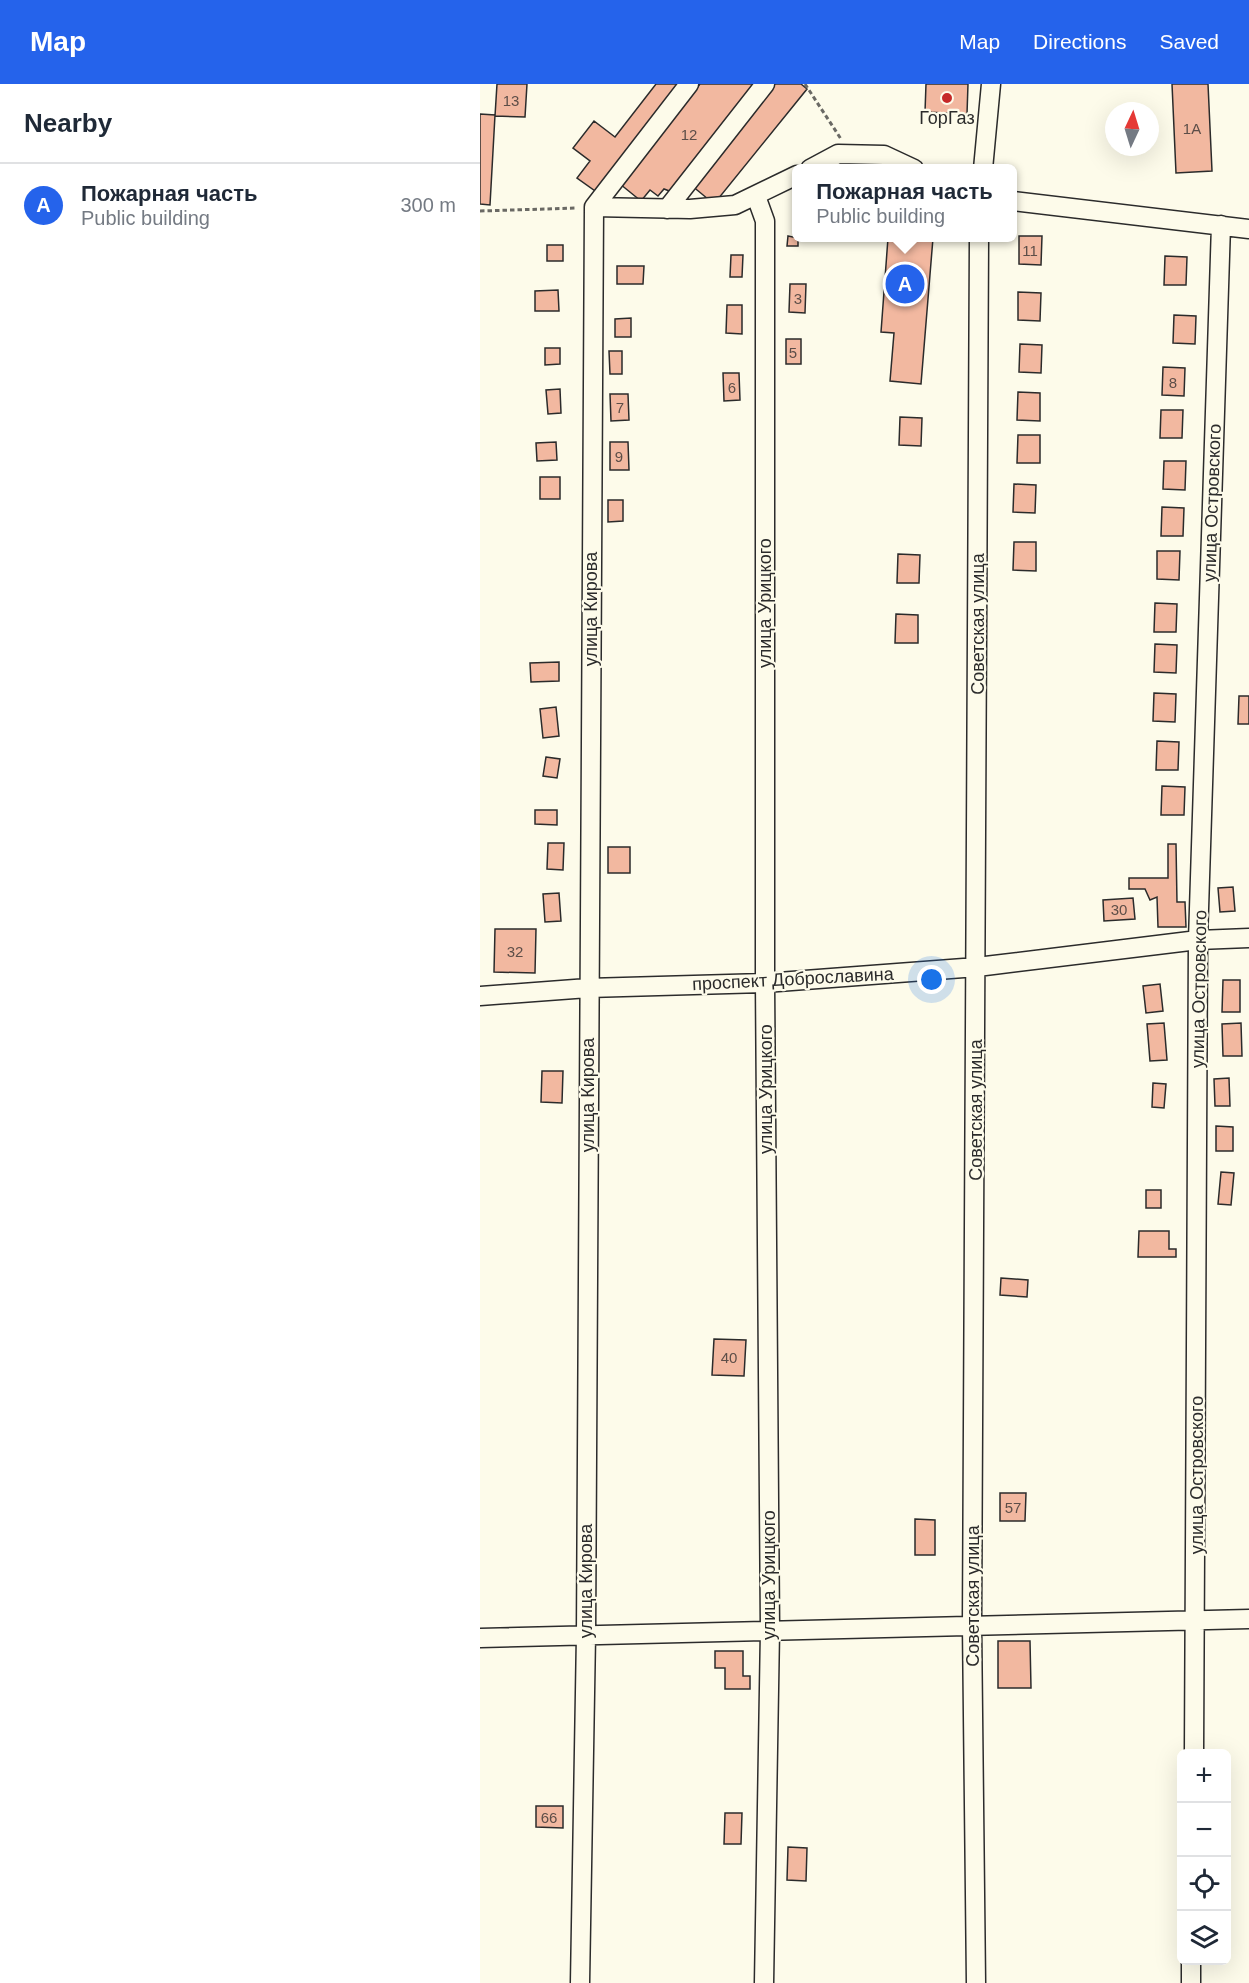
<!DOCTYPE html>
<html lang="en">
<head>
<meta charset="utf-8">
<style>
	body { margin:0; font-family:Helvetica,sans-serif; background:#f6f6f7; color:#1f2937 }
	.controls { position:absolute; right:18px; bottom:18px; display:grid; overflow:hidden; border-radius:9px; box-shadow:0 6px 24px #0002 }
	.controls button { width:54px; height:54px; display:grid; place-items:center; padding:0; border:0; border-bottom:2px solid #e0e1e3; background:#fff; color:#1f2937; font:30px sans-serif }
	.compass { position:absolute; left:625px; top:18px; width:54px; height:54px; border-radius:50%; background:#fff; box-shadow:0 6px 24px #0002; rotate:4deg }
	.you { position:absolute; left:452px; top:896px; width:21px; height:21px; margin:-15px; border:4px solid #fff; border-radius:50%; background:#1a73e8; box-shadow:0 0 0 9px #1a73e833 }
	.badge { display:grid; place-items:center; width:39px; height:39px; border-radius:50%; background:#2563eb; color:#fff; font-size:20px; font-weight:700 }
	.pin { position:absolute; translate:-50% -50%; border:3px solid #fff; box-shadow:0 2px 6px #0006 }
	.popup { position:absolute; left:312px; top:80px; width:225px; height:78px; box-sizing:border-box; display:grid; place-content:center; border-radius:9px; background:#fff; filter:drop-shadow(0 2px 4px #0005); font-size:20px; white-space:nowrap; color:#747a83 }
	.popup b { font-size:22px; color:#1f2937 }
	.popup::after { content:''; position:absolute; left:50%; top:100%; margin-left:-12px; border:12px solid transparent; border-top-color:#fff }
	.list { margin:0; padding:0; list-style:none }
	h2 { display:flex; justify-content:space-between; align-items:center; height:78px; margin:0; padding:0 24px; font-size:26px }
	h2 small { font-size:20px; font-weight:400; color:#747a83 }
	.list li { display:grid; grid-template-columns:39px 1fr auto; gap:18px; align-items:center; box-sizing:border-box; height:84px; padding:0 24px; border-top:2px solid #e0e1e3 }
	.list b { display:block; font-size:22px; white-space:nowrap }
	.list p { margin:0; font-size:20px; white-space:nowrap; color:#747a83 }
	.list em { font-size:20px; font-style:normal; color:#747a83 }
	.icon { flex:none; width:33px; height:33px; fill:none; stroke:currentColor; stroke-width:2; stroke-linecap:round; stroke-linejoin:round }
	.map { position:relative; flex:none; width:769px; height:1899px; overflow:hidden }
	header { display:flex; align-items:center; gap:36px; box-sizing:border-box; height:84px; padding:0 30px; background:#2563eb; color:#fff }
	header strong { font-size:28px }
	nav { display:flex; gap:33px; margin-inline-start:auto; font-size:21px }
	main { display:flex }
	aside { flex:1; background:#fff }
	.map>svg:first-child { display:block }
</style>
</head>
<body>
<header>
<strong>Map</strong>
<nav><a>Map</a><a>Directions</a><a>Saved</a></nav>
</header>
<main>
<aside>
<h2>Nearby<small></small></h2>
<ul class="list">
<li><span class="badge">A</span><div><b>Пожарная часть</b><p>Public building</p></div><em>300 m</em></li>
</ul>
</aside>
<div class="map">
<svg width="769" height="1899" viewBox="0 0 769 1899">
	<rect width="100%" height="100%" fill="#fdfbea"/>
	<path fill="#f2b8a0" stroke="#2b2b2b" stroke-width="1.5" d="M17,0H47L45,33L15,32Z
		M176,0H201L118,109L97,94L110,77L93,64L114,37L135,53Z
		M220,0H278L192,108L184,105L178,112L170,106L161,117L140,100Z
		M293,0H321L327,5L234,120L211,101Z
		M446,0H488L487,30L445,28Z
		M692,0H728L732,87L696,89Z
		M0,30L15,31L10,121L0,120Z
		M308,152L318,154V162H307Z
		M539,152H562L561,181L539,180Z
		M408,154H453L441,300L410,297L414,249L401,248Z
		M67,161H83V177H67Z
		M251,171H263L262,193H250Z
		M685,172L707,173L706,201H684Z
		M137,182H164L163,200H137Z
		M310,200H326L325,229L309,228Z
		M78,206L79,227H55V207Z
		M538,208L561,209L560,237L538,236Z
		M247,221H262V250L246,249Z
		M694,231L716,232L715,260L693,259Z
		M151,234V253H135V235Z
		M306,255H321V280H306Z
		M540,260L562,261L561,289L539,288Z
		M65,264H80V280L65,281Z
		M129,267H142V290H130Z
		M683,283L705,284L704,312L682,311Z
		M243,289H259L260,316L244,317Z
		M80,305L81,329L68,330L66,306Z
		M538,308L560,309V337L537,336Z
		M130,310H148L149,336L131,337Z
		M681,326H703L702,354H680Z
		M420,333L442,334L441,362L419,361Z
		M538,351H560V379H537Z
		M76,358L77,376L57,377L56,359Z
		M130,358H148L149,386H130Z
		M684,377H706L705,406L683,405Z
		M60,393H80V415H60Z
		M534,400L556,401L555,429L533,428Z
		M128,416H143V437L128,438Z
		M682,423L704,424L703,452H681Z
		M534,458H556V487L533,486Z
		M677,467H700L699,496L677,495Z
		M418,470L440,471L439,499H417Z
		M675,519L697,520L696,548H674Z
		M416,530L438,531V559H415Z
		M675,560L697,561L696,589L674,588Z
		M79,578V597L51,598L50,579Z
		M674,609L696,610L695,638L673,637Z
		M759,612H769V640H758Z
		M76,623L79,652L63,654L60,625Z
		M677,657L699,658L698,686H676Z
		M66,673L80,675L77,694L63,692Z
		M682,702L705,703L704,731H681Z
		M55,726H77V741L55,740Z
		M68,759H84L83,786L67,785Z
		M688,760H696L697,818H705L706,843H678L677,813L670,816L665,805H649V794H688Z
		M128,763H150V789H128Z
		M753,803L755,827L740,828L738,804Z
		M79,809L81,837L65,838L63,810Z
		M653,814L655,835L624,837L623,816Z
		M15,845H56L55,889L14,888Z
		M743,896H760V928H742Z
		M680,900L683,927L666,929L663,902Z
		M684,939L687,976L670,977L667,940Z
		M761,939L762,972H743L742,940Z
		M62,987H83L82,1019L61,1018Z
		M749,994L750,1022H735L734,995Z
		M673,999L686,1000L684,1024L672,1023Z
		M736,1042L753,1043V1067H736Z
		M741,1088L754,1089L751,1121L738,1120Z
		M666,1106H681V1124H666Z
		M659,1147H689V1165H696V1173H658Z
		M521,1194L548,1196L547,1213L520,1211Z
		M234,1255L266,1256L264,1292L232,1291Z
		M520,1409H546L545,1437H520Z
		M435,1435L455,1436V1471H435Z
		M518,1557H550L551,1604H518Z
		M235,1567H263V1592H270V1605H245V1584H235Z
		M56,1722H83V1744L56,1743Z
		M245,1729H262L261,1760H244Z
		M308,1763L327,1764L326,1797L307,1796Z"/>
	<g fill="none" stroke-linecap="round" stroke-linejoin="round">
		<defs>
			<path id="minor" d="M330,85L358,70L404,71L434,85
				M503,85L511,0
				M276,112L285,137V899L290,1546L284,1899
				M533,117L769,145
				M114,123L210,125L255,121L317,91
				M114,123L209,0
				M187,125L285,0
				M0,912L108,904L285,899L497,883L718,856L769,854
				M0,1554L769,1535
				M714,1670L718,856L741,141
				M100,1899L106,1551L114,123
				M496,1899L492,1541L499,154
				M711,1899V1876"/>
		</defs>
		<use href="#minor" stroke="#2b2b2b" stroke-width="21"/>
		<path stroke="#6a6964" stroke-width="3" stroke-dasharray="4.5 3" stroke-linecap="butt" d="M325,0L361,55
			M0,127L97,124"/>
		<use href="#minor" stroke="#fdfbea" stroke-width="18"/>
	</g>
	<circle fill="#c62828" stroke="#fdfbea" stroke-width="2" cx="467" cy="14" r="6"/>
	<g text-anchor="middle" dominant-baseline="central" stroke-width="4.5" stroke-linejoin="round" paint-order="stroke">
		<g font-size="15" fill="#5d4e48">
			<text x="31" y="16">13</text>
			<text x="712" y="44">1А</text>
			<text x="209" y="50">12</text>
			<text x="550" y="166">11</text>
			<text x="318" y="214">3</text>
			<text x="313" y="268">5</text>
			<text x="693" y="298">8</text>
			<text x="252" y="303">6</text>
			<text x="140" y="323">7</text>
			<text x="139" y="372">9</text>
			<text x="639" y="825">30</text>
			<text x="35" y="867">32</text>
			<text x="249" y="1273">40</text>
			<text x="533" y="1423">57</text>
			<text x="69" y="1733">66</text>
		</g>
		<g font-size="18" fill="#2b2b2b" stroke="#fdfbea">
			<text x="467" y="34">ГорГаз</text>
		</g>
		<g font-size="18" fill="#2b2b2b" stroke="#fdfbea">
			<text transform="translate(732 419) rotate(-88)">улица Островского</text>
			<text transform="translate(285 519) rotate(-90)">улица Урицкого</text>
			<text transform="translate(111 525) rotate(-90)">улица Кирова</text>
			<text transform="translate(498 540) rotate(-90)">Советская улица</text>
			<text transform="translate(313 895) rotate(-3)">проспект Доброславина</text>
			<text transform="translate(719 905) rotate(-89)">улица Островского</text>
			<text transform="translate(286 1005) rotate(-90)">улица Урицкого</text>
			<text transform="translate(108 1011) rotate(-90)">улица Кирова</text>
			<text transform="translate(496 1026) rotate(-90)">Советская улица</text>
			<text transform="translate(717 1391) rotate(-90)">улица Островского</text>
			<text transform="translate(289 1491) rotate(-90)">улица Урицкого</text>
			<text transform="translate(106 1497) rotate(-90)">улица Кирова</text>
			<text transform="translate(493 1512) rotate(-90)">Советская улица</text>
		</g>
	</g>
</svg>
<div class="controls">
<button>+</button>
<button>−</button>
<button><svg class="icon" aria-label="locate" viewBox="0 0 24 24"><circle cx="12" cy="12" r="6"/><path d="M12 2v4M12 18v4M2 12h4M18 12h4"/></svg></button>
<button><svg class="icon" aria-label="layers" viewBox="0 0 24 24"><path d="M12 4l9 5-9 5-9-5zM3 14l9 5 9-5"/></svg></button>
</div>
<svg class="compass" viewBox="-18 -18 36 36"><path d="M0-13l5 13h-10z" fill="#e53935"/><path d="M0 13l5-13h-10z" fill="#747a83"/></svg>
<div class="you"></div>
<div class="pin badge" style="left:425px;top:200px">A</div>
<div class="popup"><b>Пожарная часть</b>Public building</div>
</div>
</main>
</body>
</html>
